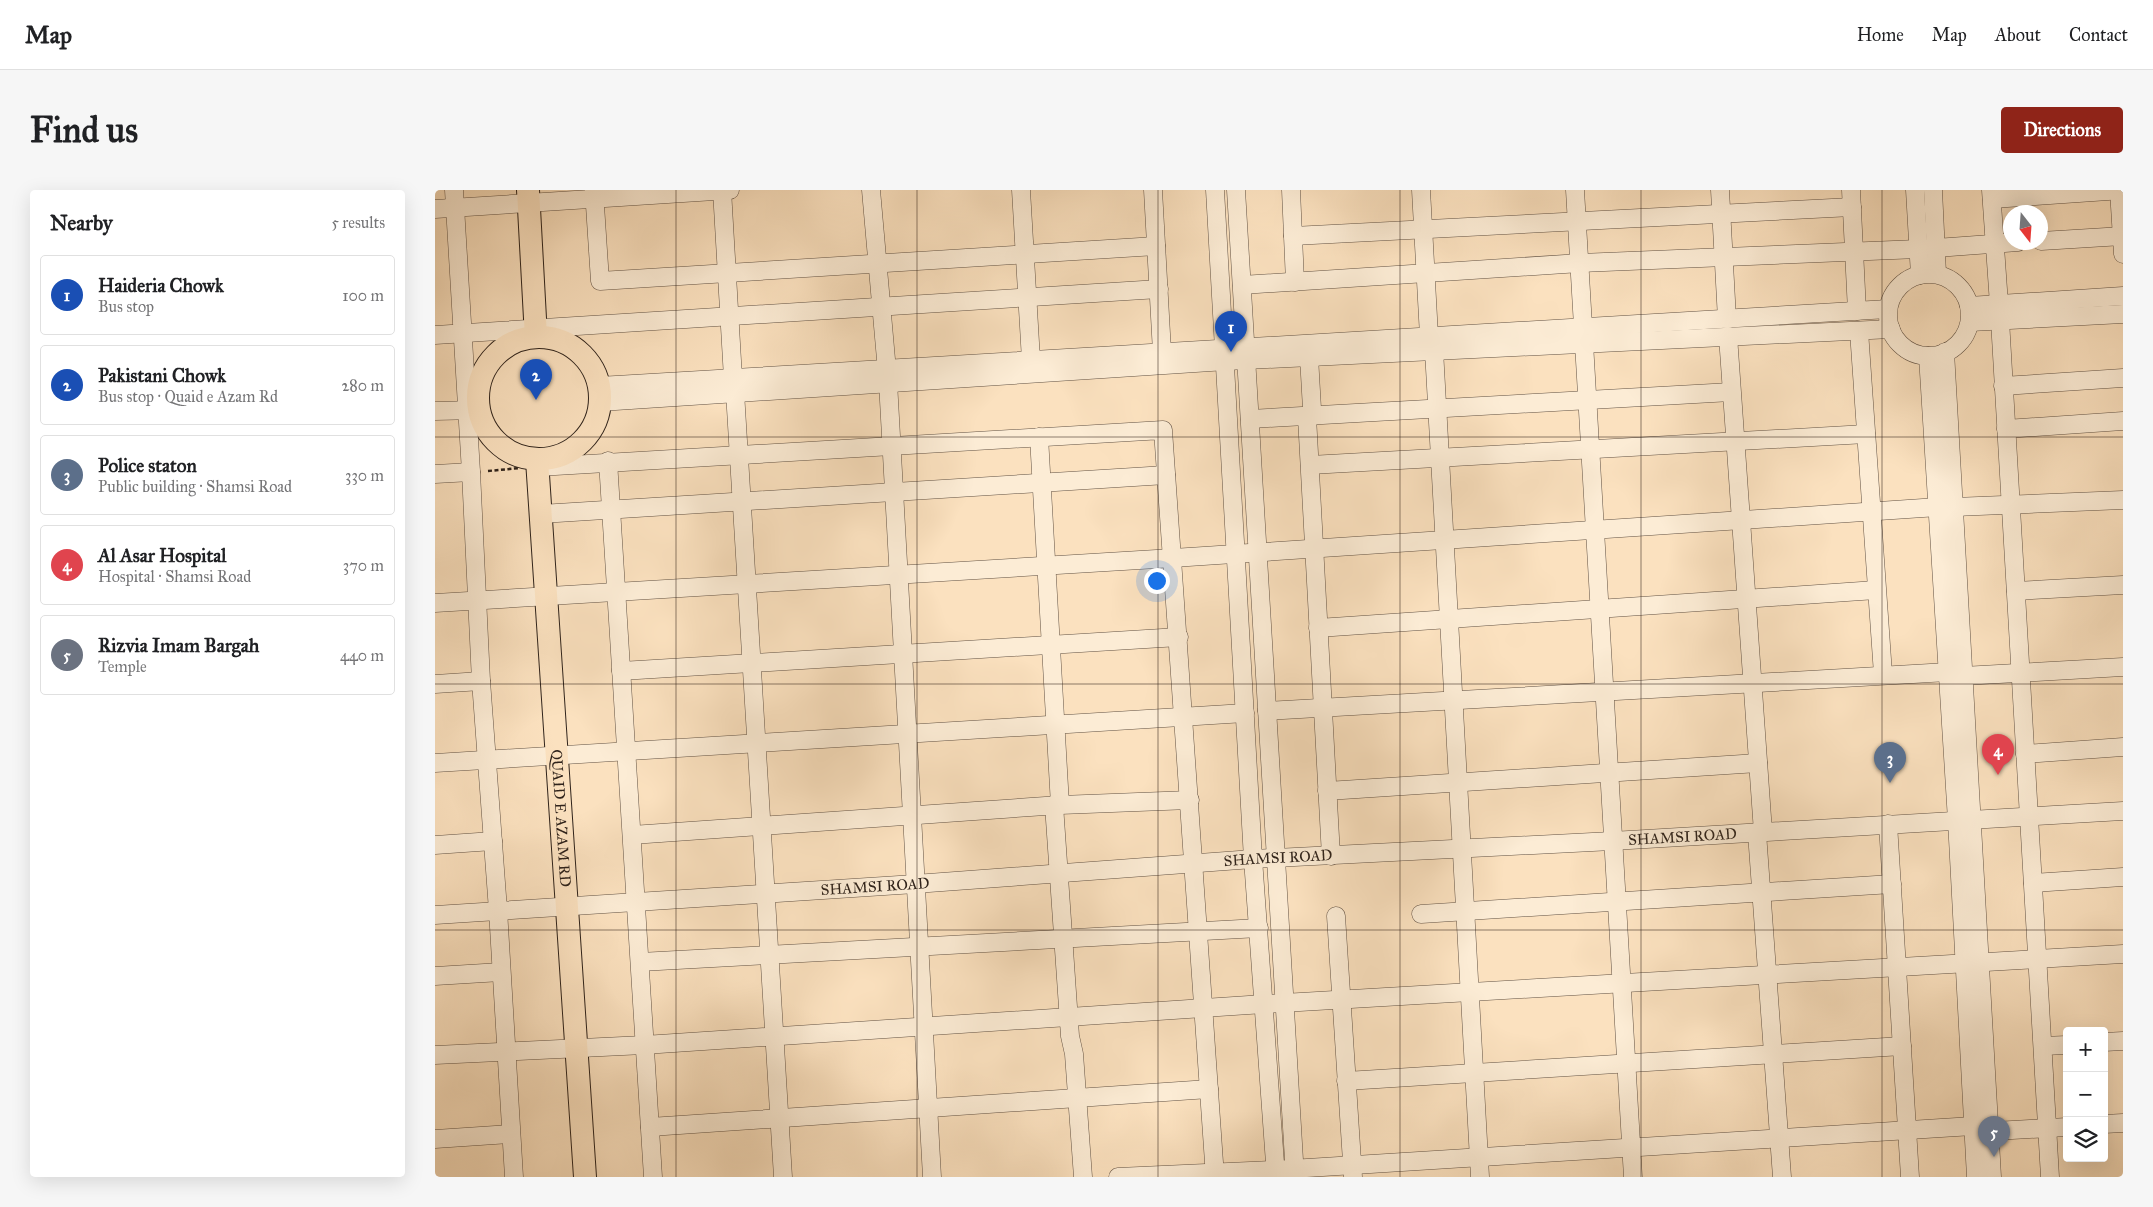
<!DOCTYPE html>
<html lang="en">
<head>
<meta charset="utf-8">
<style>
	body { margin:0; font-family:"IM FELL Great Primer",serif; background:#f6f6f6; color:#202124 }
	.controls { position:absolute; right:15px; bottom:15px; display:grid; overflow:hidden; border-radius:5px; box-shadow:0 5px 20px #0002 }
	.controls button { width:45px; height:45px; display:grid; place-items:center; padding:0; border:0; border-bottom:1px solid #e0e0e0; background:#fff; color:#202124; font:25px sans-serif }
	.compass { position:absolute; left:1568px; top:15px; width:45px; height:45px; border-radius:50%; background:#fff; box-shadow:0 5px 20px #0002; rotate:163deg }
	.you { position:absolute; left:721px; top:390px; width:18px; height:18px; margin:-12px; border:4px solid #fff; border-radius:50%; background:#1a73e8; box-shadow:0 0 0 8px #1a73e833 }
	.badge { display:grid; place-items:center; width:32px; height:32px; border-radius:50%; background:#8f2418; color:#fff; font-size:16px; font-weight:700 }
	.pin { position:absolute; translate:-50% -41px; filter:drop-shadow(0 1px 2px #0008) }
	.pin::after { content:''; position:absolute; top:26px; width:18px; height:15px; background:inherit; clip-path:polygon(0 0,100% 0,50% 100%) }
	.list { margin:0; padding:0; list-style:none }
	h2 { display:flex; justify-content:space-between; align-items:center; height:65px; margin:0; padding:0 20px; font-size:21px }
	h2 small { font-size:16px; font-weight:400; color:#757577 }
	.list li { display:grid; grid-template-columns:32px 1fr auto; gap:15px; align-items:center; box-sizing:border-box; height:80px; margin:0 10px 10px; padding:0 10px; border:1px solid #e0e0e0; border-radius:5px }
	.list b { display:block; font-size:19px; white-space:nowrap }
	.list p { margin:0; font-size:16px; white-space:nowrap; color:#757577 }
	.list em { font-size:16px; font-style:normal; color:#757577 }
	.icon { flex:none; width:28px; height:28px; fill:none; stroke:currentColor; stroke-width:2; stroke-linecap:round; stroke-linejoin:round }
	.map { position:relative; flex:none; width:1688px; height:987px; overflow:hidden; border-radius:5px }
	header { display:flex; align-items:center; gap:30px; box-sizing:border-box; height:70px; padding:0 25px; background:#fff; border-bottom:1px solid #e0e0e0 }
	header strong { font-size:24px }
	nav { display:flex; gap:28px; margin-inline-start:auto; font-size:18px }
	.intro { display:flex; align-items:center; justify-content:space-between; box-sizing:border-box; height:120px; padding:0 30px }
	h1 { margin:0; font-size:35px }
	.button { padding:12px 22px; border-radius:5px; background:#8f2418; color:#fff; font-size:18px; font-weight:700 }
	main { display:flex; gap:30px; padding:0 30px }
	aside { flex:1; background:#fff; border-radius:5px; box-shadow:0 5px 20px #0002 }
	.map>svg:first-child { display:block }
</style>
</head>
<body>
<header>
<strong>Map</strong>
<nav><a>Home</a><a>Map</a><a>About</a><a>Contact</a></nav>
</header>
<div class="intro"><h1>Find us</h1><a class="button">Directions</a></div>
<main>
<aside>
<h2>Nearby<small>5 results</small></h2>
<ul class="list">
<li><span class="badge" style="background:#1a4fb4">1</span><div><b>Haideria Chowk</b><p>Bus stop</p></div><em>100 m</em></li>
<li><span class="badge" style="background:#1a4fb4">2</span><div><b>Pakistani Chowk</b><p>Bus stop · Quaid e Azam Rd</p></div><em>280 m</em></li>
<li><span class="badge" style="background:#5c6f8a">3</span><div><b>Police staton</b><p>Public building · Shamsi Road</p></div><em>330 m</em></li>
<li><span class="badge" style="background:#e0444e">4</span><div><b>Al Asar Hospital</b><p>Hospital · Shamsi Road</p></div><em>370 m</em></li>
<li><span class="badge" style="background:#6b7280">5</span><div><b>Rizvia Imam Bargah</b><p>Temple</p></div><em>440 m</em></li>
</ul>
</aside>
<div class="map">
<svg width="1688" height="987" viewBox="0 0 1688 987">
	<rect width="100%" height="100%" fill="#fbe1bf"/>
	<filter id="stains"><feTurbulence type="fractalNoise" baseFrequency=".004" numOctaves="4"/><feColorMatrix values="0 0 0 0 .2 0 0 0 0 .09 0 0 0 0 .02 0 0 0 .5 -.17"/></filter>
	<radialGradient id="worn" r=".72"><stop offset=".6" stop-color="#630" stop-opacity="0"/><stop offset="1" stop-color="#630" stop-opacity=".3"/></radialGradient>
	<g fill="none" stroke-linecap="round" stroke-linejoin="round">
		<defs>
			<g id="minor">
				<path d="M19,0L36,282L46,491L63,720L79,987"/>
				<path d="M159,0L165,91L721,56"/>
				<path d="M287,0L298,188"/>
				<path d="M436,0L453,192L497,987"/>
				<path d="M586,0L596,170"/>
				<path d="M718,0L727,162"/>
				<path d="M780,0L818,669L841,987"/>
				<path d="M801,0L860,987"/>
				<path d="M856,0L860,92"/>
				<path d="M986,0L994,146"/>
				<path d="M1140,0L1198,987"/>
				<path d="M1285,0L1292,129"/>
				<path d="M1416,0L1422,121"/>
				<path d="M1480,0L1485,85"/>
				<path d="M1498,0L1502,84"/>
				<path d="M1556,0L1564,114"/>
				<path d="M1684,0L1688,64"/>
				<path d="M1557,9L1688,0"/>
				<path d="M0,19L295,0"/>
				<path d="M858,46L1417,17"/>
				<path d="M1606,51L1688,46"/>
				<path d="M1501,58L1583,52"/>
				<circle cx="1494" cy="125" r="41"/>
				<path d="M807,95L1145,73L1483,59"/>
				<path d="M1534,116L1688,106"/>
				<path d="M1565,130L1615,987"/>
				<path d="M1535,132L1688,124"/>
				<path d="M1424,141L1448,484"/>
				<path d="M0,145L724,99"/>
				<path d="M1293,146L1328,642"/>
				<path d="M999,160L1045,987"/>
				<path d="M1510,162L1557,987"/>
				<path d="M1493,166L1522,630L1541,987"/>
				<path d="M874,167L877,219L872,227L896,666"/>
				<path d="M164,196L1453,119"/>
				<path d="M1568,196L1688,188"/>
				<path d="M300,202L348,987"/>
				<path d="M165,212L791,171L1456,139"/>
				<path d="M0,221L42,220"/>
				<path d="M815,229L1296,202"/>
				<path d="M1571,239L1688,231"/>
				<path d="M604,247L625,615"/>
				<path d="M173,271L218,987"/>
				<path d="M875,275L1431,244"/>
				<path d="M103,277L728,240L780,987"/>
				<path d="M0,284L36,282"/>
				<path d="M1519,317L1688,310"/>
				<path d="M106,324L731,285"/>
				<path d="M1581,401L1688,395"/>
				<path d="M0,413L738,368L1503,317"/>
				<path d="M883,438L1441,400"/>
				<path d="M186,481L744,447"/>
				<path d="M1528,486L1688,477"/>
				<path d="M0,494L46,491"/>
				<path d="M832,521L1513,482"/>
				<path d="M1590,564L1688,557"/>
				<path d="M0,573L810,523"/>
				<path d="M892,601L1323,573"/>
				<path d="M619,615L635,846L639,864L648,987"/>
				<path d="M1453,634L1475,987"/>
				<path d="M1322,643L1347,987"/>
				<path d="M197,645L625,615L755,610"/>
				<path d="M0,655L58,651"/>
				<path d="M1598,693L1688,687"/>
				<path d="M986,724L1457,694"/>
				<path id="s1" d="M0,725L480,694L818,669L1177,651L1688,621"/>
				<path d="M901,726L918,987"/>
				<path d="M205,772L824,738"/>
				<path d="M0,786L66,782"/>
				<path d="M1669,852L1688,851"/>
				<path d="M1608,856L1632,855"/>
				<path d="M0,865L209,855L829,814L1688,764"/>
				<path d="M911,891L1467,856"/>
				<path d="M1669,934L1688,933"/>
				<path d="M215,937L774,899"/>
				<path d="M1542,942L1632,937"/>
				<path d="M0,949L76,944"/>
				<path d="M683,987L840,980L1538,936"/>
			</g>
			<g id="major">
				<path d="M93,0L101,147"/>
				<circle cx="104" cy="208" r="61"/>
				<path id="s2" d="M102,270L150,987"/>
			</g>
		</defs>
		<use href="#minor" stroke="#625244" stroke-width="19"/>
		<use href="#major" stroke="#2f231b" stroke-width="24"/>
		<path stroke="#2f231b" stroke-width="2.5" stroke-dasharray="4 2.5" stroke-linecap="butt" d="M53,281L85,278"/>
		<use href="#minor" stroke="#fcecd5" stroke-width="18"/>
		<use href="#major" stroke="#fbe1bf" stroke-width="22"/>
	</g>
	<path fill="none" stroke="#2f231b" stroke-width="1" stroke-opacity="0.55" d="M241,0V987M482,0V987M723,0V987M965,0V987M1206,0V987M1447,0V987M0,247H1688M0,494H1688M0,740H1688"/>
	<g text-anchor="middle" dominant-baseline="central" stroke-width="4" stroke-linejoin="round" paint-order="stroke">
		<g font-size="15" fill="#2f231b" stroke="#fcecd5">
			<text stroke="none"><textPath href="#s2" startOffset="359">QUAID E AZAM RD</textPath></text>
			<text stroke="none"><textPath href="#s1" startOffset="1250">SHAMSI ROAD</textPath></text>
			<text stroke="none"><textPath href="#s1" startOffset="845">SHAMSI ROAD</textPath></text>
			<text stroke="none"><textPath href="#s1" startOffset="441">SHAMSI ROAD</textPath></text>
		</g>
	</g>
	<rect width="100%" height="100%" filter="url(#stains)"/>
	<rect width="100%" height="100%" fill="url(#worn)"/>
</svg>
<div class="controls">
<button>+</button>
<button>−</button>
<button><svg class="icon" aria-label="layers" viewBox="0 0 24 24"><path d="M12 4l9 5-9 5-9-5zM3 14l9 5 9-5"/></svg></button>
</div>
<svg class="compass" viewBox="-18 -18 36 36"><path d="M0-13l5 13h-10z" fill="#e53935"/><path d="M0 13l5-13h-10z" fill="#757577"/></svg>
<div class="you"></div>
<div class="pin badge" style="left:796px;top:162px;background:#1a4fb4">1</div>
<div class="pin badge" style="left:101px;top:210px;background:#1a4fb4">2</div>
<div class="pin badge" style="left:1455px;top:593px;background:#5c6f8a">3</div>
<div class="pin badge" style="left:1563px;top:585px;background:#e0444e">4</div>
<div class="pin badge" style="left:1559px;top:967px;background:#6b7280">5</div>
</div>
</main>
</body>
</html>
